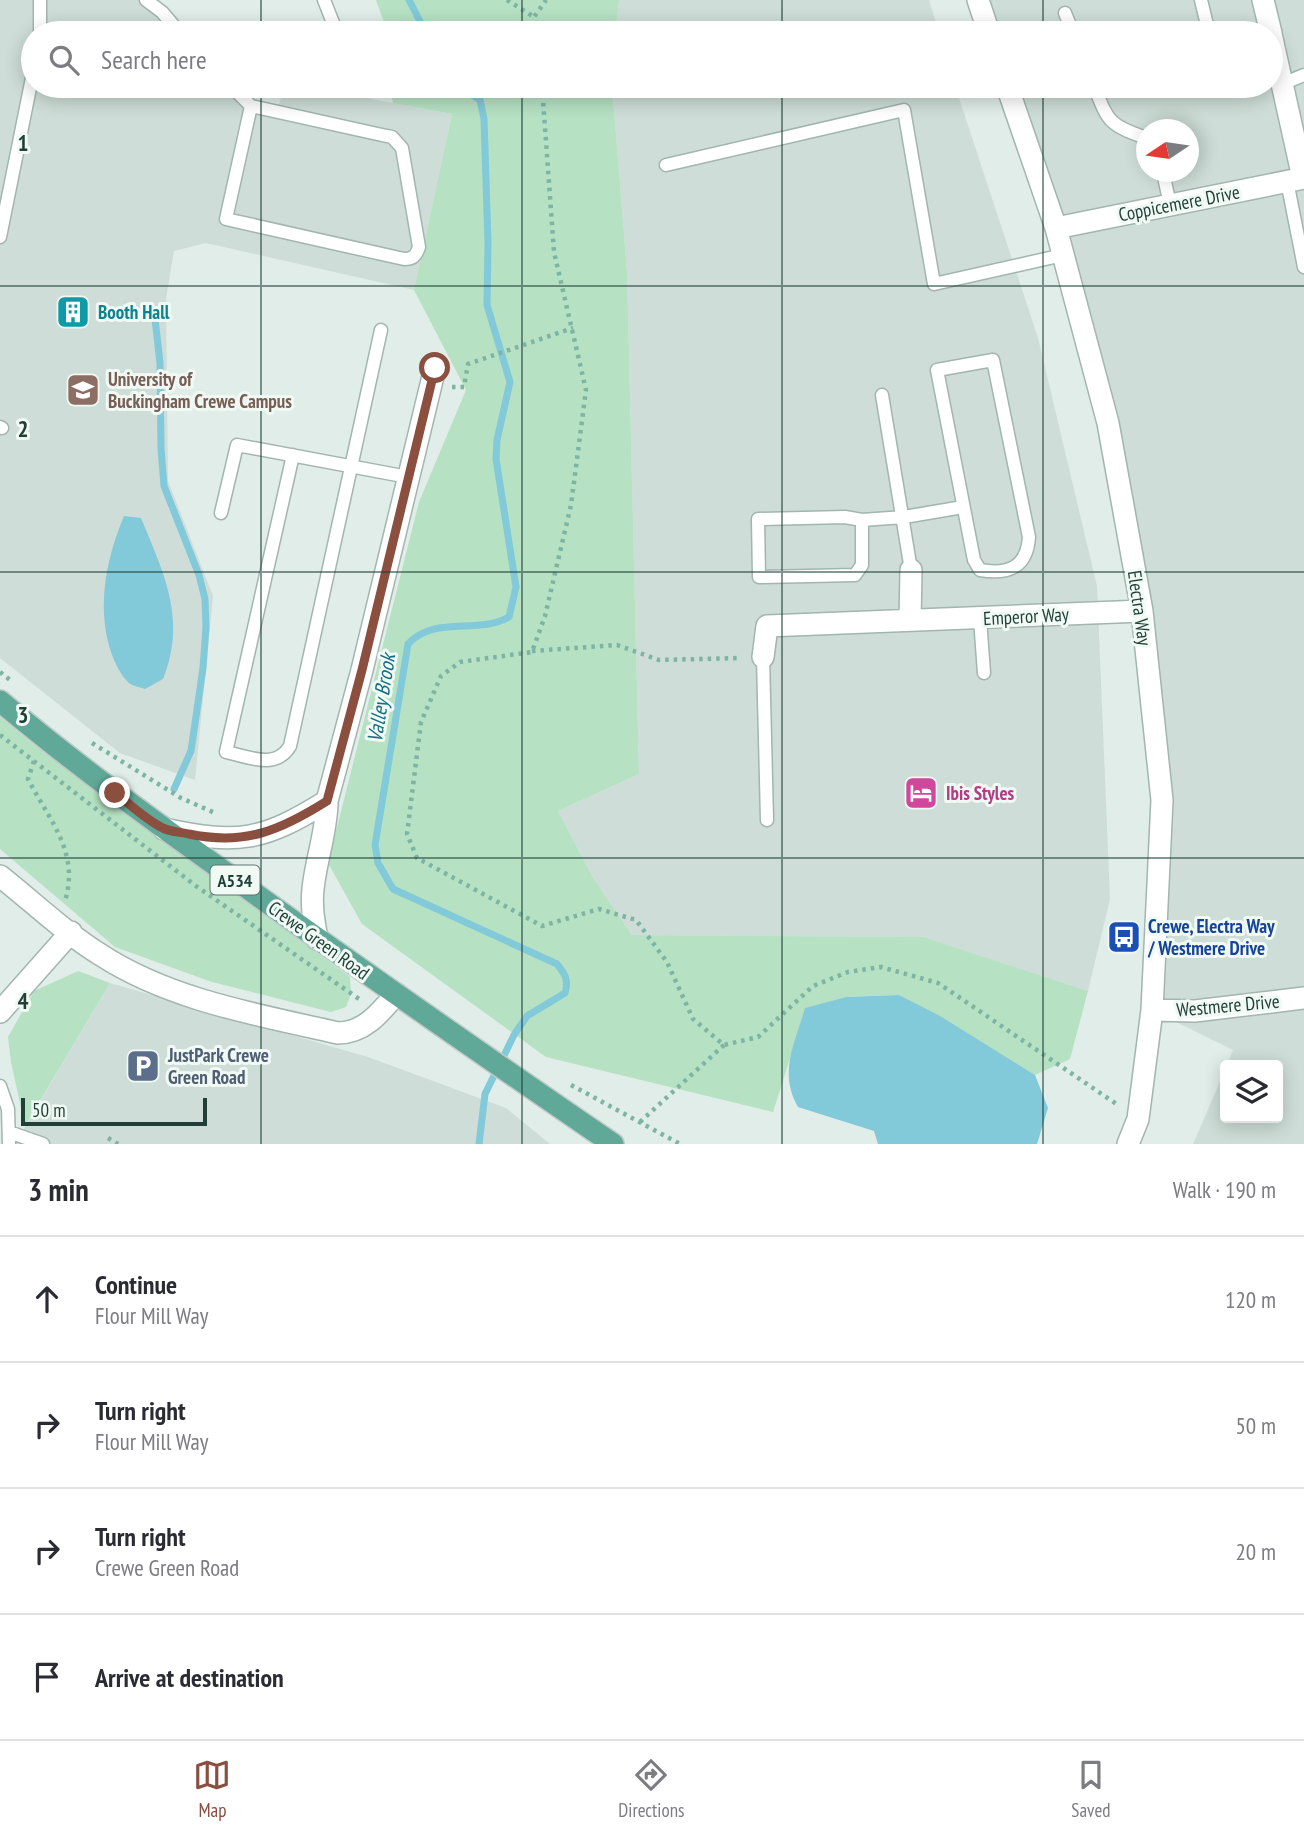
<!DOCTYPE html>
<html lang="en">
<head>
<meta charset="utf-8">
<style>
	body { margin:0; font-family:"PT Sans Narrow",sans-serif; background:#f7f7f7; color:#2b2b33 }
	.controls { position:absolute; right:21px; bottom:21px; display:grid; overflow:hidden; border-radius:7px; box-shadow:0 4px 18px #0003 }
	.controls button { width:63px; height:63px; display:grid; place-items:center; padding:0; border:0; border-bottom:2px solid #e1e1e2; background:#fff; color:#2b2b33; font:35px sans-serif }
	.compass { position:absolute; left:1136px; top:119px; width:63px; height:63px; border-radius:50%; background:#fff; box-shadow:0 4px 18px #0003; rotate:257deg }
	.scale { position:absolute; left:21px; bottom:18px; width:186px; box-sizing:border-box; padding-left:7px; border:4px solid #1f3f37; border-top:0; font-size:19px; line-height:24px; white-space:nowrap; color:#1f3f37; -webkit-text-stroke:5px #f1f9f5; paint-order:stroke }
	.stop { position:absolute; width:21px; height:21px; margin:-16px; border:5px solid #8a4f3e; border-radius:50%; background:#fff }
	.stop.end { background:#8a4f3e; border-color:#fff; box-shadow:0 2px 7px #0008 }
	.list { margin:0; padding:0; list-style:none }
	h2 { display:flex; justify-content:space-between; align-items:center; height:91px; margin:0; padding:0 28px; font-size:30px }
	h2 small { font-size:23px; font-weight:400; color:#7c7c81 }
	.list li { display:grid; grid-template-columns:46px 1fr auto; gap:21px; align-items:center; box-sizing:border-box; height:126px; padding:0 28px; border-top:2px solid #e1e1e2 }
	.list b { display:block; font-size:26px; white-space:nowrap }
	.list p { margin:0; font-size:23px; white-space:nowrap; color:#7c7c81 }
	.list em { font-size:23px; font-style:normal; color:#7c7c81 }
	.icon { flex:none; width:38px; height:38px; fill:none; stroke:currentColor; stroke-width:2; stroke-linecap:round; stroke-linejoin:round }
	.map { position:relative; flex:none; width:1304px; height:1144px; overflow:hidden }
	.search { position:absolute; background:#fff; box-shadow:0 4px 18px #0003; left:21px; right:21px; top:21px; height:77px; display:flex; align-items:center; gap:18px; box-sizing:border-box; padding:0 24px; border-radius:38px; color:#7c7c81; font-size:26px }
	.sheet { height:595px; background:#fff }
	nav { display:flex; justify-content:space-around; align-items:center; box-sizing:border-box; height:98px; border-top:2px solid #e1e1e2; background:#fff; font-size:19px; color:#7c7c81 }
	nav a { display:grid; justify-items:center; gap:4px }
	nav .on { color:#8a4f3e }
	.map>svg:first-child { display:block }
</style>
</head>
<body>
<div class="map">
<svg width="1304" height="1144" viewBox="0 0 1304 1144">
	<rect width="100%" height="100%" fill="#e0ede8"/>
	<path fill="#ceddd7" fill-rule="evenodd" d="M0,0H146L181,33H33V86H231L251,106L279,104L285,86H302L452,114L414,290L206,243L174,251L166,299L168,481L213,596L195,780L120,753L0,658Z
		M619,0H929L939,33H615Z
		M978,0H1304V1144H1193L1225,1070V1118H1278V1065H1227L1233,1050L1152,1010L1162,800L1108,423L1007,86H1271V33H989ZM1146,130H1188V172H1146Z
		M612,86H955L1038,338L1097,586L1110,899L1088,991L924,937L632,935L592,876L558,811L639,774L627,271Z
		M110,983L368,1057L506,1108L550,1144H15Z"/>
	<path fill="#b6e1c3" d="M376,0H619L615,33H388Z
		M389,86H612L627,271L639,774L558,811L592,876L632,935L924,937L1088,991L1070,1059L1035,1075L899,995L846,997L806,1008L773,1112L546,1057L362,924L328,863L419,502L466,390L414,290L452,114L393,103Z
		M0,717L33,744L350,977L351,994L346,1007L331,1012L212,982L115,947L0,849Z
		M78,971L110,983L25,1126L11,1062L8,1037L34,991Z"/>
	<path fill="#82c9d9" d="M124,516L141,518C164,574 187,619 163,679L145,689C140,687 133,686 129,683C122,677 118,668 114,660C95,614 105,561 124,516Z
		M899,995L940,1016L1035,1075L1048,1108L1037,1144H878L874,1131L798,1107C778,1072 795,1044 805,1008L846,997Z"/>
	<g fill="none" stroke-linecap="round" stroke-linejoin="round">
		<path stroke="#82c9d9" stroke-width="7" d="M409,0L426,33
			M459,86L480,100L484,119L488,243L487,305L510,382L497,440L496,459L516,587L509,617C477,635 435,615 408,644L375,845L378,863L393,889L557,964C565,974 569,980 565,993L527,1016L514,1035L485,1094L479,1144
			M155,319L160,363L161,449L164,486L199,575L205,599L206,627L203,668L191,751L174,789"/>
		<defs>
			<path id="lane" d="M146,0L162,12L180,33
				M324,0L337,33
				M1201,0L1209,33
				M1065,13L1073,33
				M40,33V0
				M1282,84L1304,75
				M231,86L251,106L382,135L392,137L402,148L419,247C416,256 413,259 404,259L226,219L251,106
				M1094,86C1109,123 1108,124 1146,138
				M666,165L904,110L934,284L1063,255
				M1163,172L1170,205
				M1287,181L1304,267
				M0,237L33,73
				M993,360L1029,537C1027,567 1009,575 980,570L974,560L937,370Z
				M882,395L911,570
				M0,427L2,428
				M293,455L226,752C249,757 276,770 290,746L381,330
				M221,513L237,445L408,477
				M862,520V565L855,575L759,577L758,519L845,517L862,520L904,517L963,507
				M980,619L984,673
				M763,657L767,820
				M0,1086L8,1109L9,1144
				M9,1132L43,1144"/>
			<path id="street" d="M978,0L989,33
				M1263,0L1271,33
				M1271,34L1303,178
				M1007,86L1056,228L1108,423L1142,611L1162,800L1152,1010L1138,1119L1128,1144
				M1056,228L1304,178
				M910,620L911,570
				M763,657L767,626L1142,611
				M164,829C238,845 263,841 327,801
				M0,876C33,902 65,933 101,955C170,1000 259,1015 338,1033C364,1033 380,1013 396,994
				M317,939C314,922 311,906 313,889C316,859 327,831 327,801L362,670L435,368
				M1152,1010L1195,1011L1304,998
				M0,1012L71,932"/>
			<path id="primary" d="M0,701C76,765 156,823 236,880C360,970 486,1057 613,1144"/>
		</defs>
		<use href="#lane" stroke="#a2b5af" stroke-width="15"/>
		<use href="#street" stroke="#a2b5af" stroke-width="24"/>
		<use href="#primary" stroke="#c0c9c7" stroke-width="24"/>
		<path stroke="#7db4a4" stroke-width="4.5" stroke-dasharray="3.5 5" stroke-linecap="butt" d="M507,0L534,17
			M536,33L534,17L546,0
			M542,86L554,252L586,390L571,505L545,616L532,652L460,662L441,676L421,722L407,834L417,858L542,926L599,909L636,920L667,962L693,1019L724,1045L758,1037L813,986L848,972L881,967L938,983L1118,1105
			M452,387H464L468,364L573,328
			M532,651L617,645L659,660L741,658
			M0,672L10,680
			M0,735L196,886L362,1001
			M92,743L181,798L215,813
			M34,761L28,779C49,820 80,852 65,901
			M571,1085L680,1144
			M640,1122L724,1045
			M108,1138L118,1144"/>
		<use href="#lane" stroke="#fff" stroke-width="12"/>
		<use href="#street" stroke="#fff" stroke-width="21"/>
		<use href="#primary" stroke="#60a897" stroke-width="21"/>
	</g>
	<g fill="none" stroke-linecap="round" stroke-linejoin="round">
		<path stroke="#8a4f3e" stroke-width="9" d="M115,793C130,804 146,820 163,828C170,832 181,832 189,834C245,846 281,830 327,801L362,670L435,368"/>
	</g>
	<path fill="none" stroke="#1f3f37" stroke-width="2" stroke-opacity="0.55" d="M261,0V33M522,0V33M782,0V33M1043,0V33M261,86V1144M522,86V1144M782,86V1144M1043,86V1144M0,286H1304M0,572H1304M0,858H1304"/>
	<defs>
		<symbol id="building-square" viewBox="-11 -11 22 22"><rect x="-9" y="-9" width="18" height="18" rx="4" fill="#0f9aa8" stroke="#f1f9f5"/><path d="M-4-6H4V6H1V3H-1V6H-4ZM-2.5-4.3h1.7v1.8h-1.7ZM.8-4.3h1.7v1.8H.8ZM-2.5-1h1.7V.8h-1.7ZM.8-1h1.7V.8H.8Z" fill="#fff"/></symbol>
		<symbol id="university-square" viewBox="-11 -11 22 22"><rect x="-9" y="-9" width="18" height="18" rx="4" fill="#8d6e63" stroke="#f1f9f5"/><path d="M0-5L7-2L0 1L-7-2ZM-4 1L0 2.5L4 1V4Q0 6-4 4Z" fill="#fff"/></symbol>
		<symbol id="hotel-square" viewBox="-11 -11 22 22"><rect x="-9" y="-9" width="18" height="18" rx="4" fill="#d1479c" stroke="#f1f9f5"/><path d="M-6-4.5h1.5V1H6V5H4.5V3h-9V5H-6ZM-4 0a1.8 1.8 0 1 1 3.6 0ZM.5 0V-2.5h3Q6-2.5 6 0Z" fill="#fff"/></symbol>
		<symbol id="bus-square" viewBox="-11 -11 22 22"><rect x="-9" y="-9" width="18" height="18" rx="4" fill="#1a4fb4" stroke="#f1f9f5"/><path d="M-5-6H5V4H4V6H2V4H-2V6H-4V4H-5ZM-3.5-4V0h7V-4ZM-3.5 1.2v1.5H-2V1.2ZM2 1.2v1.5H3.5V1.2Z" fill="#fff"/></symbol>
		<symbol id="parking-square" viewBox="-11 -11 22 22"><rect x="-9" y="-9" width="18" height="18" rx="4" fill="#5c6f8a" stroke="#f1f9f5"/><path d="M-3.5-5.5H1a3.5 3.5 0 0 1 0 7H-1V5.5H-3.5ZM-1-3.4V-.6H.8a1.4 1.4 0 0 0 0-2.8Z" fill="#fff"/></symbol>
	</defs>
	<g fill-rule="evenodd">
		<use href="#building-square" x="54" y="293" width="38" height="38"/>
		<use href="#university-square" x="64" y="371" width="38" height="38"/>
		<use href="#hotel-square" x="902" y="774" width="38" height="38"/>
		<use href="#bus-square" x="1105" y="918" width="38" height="38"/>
		<use href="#parking-square" x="124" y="1047" width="38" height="38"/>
	</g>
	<g text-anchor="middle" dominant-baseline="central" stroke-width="6" stroke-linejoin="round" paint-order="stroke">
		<rect fill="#f1f9f5" stroke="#5e7770" stroke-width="2" x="210.5" y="865.5" width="49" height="29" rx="5"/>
		<g font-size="18" font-weight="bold" fill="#1f3f37">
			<text x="235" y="880">A534</text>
		</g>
		<g font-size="19" fill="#1f3f37" stroke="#f1f9f5">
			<text transform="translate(1179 203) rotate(-11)">Coppicemere Drive</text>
			<text transform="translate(1140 608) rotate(82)">Electra Way</text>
			<text transform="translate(1026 616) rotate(-3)">Emperor Way</text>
			<text transform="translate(319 940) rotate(36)">Crewe Green Road</text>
			<text transform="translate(1228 1005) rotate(-5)">Westmere Drive</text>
		</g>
		<g font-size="19" font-weight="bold" fill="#0d838f" stroke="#f1f9f5" text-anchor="start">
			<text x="98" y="312">Booth Hall</text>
		</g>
		<g font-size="19" font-weight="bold" fill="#785e54" stroke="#f1f9f5" text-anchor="start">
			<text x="108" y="379">University of<tspan x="108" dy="22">Buckingham Crewe Campus</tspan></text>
		</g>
		<g font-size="19" font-weight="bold" fill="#b23c85" stroke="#f1f9f5" text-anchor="start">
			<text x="946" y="793">Ibis Styles</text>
		</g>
		<g font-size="19" font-weight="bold" fill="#164399" stroke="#f1f9f5" text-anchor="start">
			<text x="1148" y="926">Crewe, Electra Way<tspan x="1148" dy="22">/ Westmere Drive</tspan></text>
		</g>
		<g font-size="19" font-weight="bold" fill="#4e5e75" stroke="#f1f9f5" text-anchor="start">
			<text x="168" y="1055">JustPark Crewe<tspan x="168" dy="22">Green Road</tspan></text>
		</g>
		<g font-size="21" font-style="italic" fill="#126d82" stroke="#f1f9f5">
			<text transform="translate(381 698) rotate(-81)">Valley Brook</text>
		</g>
	</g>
	<g font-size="23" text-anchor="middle" font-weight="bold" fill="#1f3f37" stroke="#f1f9f5" stroke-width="6" stroke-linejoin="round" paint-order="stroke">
		<text x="23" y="151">1</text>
		<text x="23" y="437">2</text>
		<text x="23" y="723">3</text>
		<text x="23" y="1009">4</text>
	</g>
</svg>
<div class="controls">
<button><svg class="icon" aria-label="layers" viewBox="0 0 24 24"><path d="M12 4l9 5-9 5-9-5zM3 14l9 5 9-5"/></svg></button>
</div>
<svg class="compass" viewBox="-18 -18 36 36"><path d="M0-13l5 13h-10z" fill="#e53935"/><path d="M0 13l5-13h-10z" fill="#7c7c81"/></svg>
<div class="scale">50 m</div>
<div class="stop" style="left:435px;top:368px"></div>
<div class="stop end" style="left:115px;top:793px"></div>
<div class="search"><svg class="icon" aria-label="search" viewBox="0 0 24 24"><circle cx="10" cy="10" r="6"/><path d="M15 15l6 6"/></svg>Search here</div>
</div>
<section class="sheet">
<h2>3 min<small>Walk · 190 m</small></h2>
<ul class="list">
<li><svg class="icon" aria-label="ahead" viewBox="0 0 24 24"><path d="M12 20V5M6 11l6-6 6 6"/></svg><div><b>Continue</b><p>Flour Mill Way</p></div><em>120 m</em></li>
<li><svg class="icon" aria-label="right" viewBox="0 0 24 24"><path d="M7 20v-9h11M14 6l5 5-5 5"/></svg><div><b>Turn right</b><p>Flour Mill Way</p></div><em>50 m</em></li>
<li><svg class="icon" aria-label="right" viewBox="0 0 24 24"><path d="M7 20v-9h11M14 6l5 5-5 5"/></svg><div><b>Turn right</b><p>Crewe Green Road</p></div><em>20 m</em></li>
<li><svg class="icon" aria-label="arrive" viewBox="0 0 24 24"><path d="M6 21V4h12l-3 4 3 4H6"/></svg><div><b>Arrive at destination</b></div></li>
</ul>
</section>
<nav>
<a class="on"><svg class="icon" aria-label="map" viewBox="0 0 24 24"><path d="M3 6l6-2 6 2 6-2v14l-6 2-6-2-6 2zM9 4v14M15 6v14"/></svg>Map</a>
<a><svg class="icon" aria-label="directions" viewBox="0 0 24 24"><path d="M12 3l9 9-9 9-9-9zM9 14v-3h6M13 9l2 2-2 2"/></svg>Directions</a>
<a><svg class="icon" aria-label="saved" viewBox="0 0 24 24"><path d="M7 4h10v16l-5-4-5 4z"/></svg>Saved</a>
</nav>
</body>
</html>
